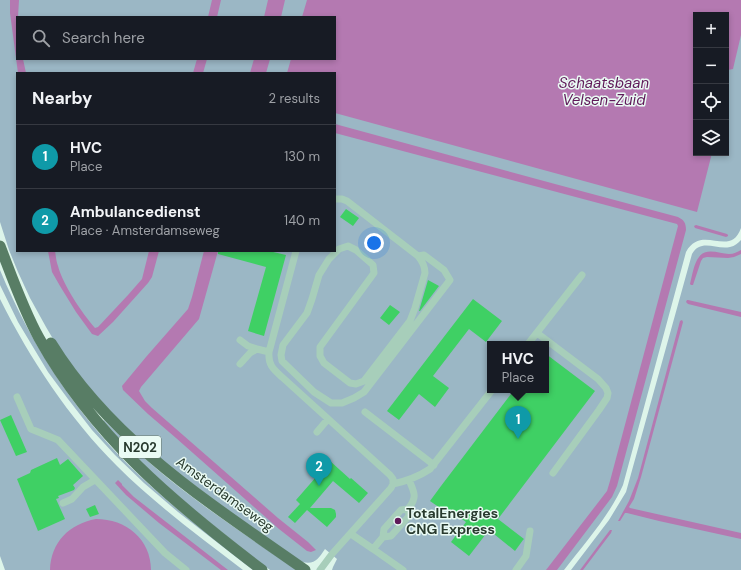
<!DOCTYPE html>
<html lang="en">
<head>
<meta charset="utf-8">
<style>
	body { margin:0; font-family:"DM Sans",sans-serif; background:#20242c; color:#f1f3f6 }
	.controls { position:absolute; right:12px; top:12px; display:grid; overflow:hidden; border-radius:0px; box-shadow:0 2px 6px #0003 }
	.controls button { width:36px; height:36px; display:grid; place-items:center; padding:0; border:0; border-bottom:1px solid #363941; background:#171b24; color:#f1f3f6; font:20px sans-serif }
	.you { position:absolute; left:374px; top:243px; width:14px; height:14px; margin:-10px; border:3px solid #fff; border-radius:50%; background:#1a73e8; box-shadow:0 0 0 6px #1a73e833 }
	.badge { display:grid; place-items:center; width:26px; height:26px; border-radius:50%; background:#0f766e; color:#fff; font-size:13px; font-weight:700 }
	.pin { position:absolute; translate:-50% -33px; filter:drop-shadow(0 1px 2px #0008) }
	.pin::after { content:''; position:absolute; top:21px; width:14px; height:12px; background:inherit; clip-path:polygon(0 0,100% 0,50% 100%) }
	.popup { position:absolute; left:487px; top:341px; width:62px; height:52px; box-sizing:border-box; display:grid; place-content:center; border-radius:0px; background:#171b24; filter:drop-shadow(0 1px 3px #0005); font-size:13px; white-space:nowrap; color:#9ea1a6 }
	.popup b { font-size:15px; color:#f1f3f6 }
	.popup::after { content:''; position:absolute; left:50%; top:100%; margin-left:-8px; border:8px solid transparent; border-top-color:#171b24 }
	.list { margin:0; padding:0; list-style:none }
	h2 { display:flex; justify-content:space-between; align-items:center; height:52px; margin:0; padding:0 16px; font-size:17px }
	h2 small { font-size:13px; font-weight:400; color:#9ea1a6 }
	.list li { display:grid; grid-template-columns:26px 1fr auto; gap:12px; align-items:center; box-sizing:border-box; height:64px; padding:0 16px; border-top:1px solid #363941 }
	.list b { display:block; font-size:15px; white-space:nowrap }
	.list p { margin:0; font-size:13px; white-space:nowrap; color:#9ea1a6 }
	.list em { font-size:13px; font-style:normal; color:#9ea1a6 }
	.icon { flex:none; width:22px; height:22px; fill:none; stroke:currentColor; stroke-width:2; stroke-linecap:round; stroke-linejoin:round }
	.map { position:relative; flex:none; width:741px; height:570px; overflow:hidden }
	.search { position:absolute; background:#171b24; box-shadow:0 2px 6px #0003; left:16px; top:16px; width:320px; height:44px; display:flex; align-items:center; gap:10px; box-sizing:border-box; padding:0 14px; border-radius:0px; color:#9ea1a6; font-size:15px }
	.panel { position:absolute; background:#171b24; box-shadow:0 2px 6px #0003; left:16px; top:72px; width:320px; height:180px; border-radius:0px }
	.map>svg:first-child { display:block }
</style>
</head>
<body>
<div class="map">
<svg width="741" height="570" viewBox="0 0 741 570">
	<rect width="100%" height="100%" fill="#ddf5ea"/>
	<path fill="#9bb7c5" fill-rule="evenodd" d="M0,0H741V228C730,259 702,223 686,252L623,485C610,515 584,544 564,570H332L333,567L337,559L325,549C318,559 315,565 302,562L236,517L156,456L104,407L59,349L46,327L30,298L18,272L9,250L0,222ZM696,15H726V153H696ZM17,17H335V59H17ZM17,73H335V251H17ZM490,344H546V390H490Z
		M741,240V570H571L609,520L626,492L692,254C701,238 716,250 730,247C735,246 738,243 741,240Z
		M0,270C32,347 79,419 140,476C176,510 216,540 255,570H253L245,564L178,512L144,483L115,455L92,430L68,399L48,372L18,322L0,285Z
		M0,299C30,359 69,418 117,466C155,504 200,537 243,570H5L0,556Z
		M104,420C121,437 139,454 158,470C202,507 250,538 297,570H270L244,550L188,505L152,473L102,422Z"/>
	<path fill="#b479b1" d="M10,0H19L18,17H17V59H23L26,73H18L10,13Z
		M212,0H221L217,17H208Z
		M268,0H285L281,17H264Z
		M307,0H741V35L733,69L728,70L726,78V15H696V153H712L697,212L335,113V73H287L291,59H335V17H302Z
		M197,59H207L203,73H193Z
		M254,59H270L266,73H250Z
		M335,124L555,184L678,217C684,220 686,223 686,230L617,486L612,497L557,570H546L607,491L610,481L678,226L677,224L335,133Z
		M696,225L727,234L728,235V236L726,237L695,228L694,226Z
		M741,250V254L734,257L728,258L707,257L703,258L701,261L693,285H691L690,284C692,276 694,263 699,257C706,247 720,254 729,254C734,254 737,252 741,250Z
		M48,251H55C56,256 56,261 58,266C63,285 82,313 95,328L98,327L128,295L142,279L149,251H159L152,277L148,283L113,322L98,336L92,334L76,312L60,286L52,272Z
		M204,251H218L199,319L141,387L139,391L145,401L152,408L278,518L308,542L316,550L311,552L307,551L279,529L176,438L148,414L123,390L122,386L146,357L188,309L192,297Z
		M687,300H688L741,312V317L688,304L686,302Z
		M682,320L683,322L641,477L634,499L629,507L630,508L741,533V539L659,521L627,513H625L620,521H618L629,501L638,478L680,321Z
		M118,480L122,484V485L134,497L228,570H221L159,523L126,495L115,483Z
		M96,519C126,519 151,539 151,570H50C51,542 69,524 96,519Z
		M610,530H612L611,533L583,570H580Z"/>
	<path fill="#3fd064" d="M346,209L359,218L353,226L340,217Z
		M218,251H269L286,255L264,336L248,331L266,267L218,254Z
		M428,280L439,286L420,311H419Z
		M473,299L502,321L486,342L469,329L433,376L449,388L435,407L419,394L399,420L387,411Z
		M390,305L400,312L389,325L380,318Z
		M546,354L595,391L498,519L524,539L523,540L515,551L489,530L469,556L451,542L466,522L445,507L443,510L430,501L441,486L514,390H546Z
		M11,415L27,452L16,456L0,420Z
		M57,458L60,465L68,459L83,476L73,485L75,488L74,490L58,496L59,498L56,499L65,519L38,531L17,479L30,473L31,470Z
		M330,461L350,479L351,478L368,493L359,503L333,481L310,508H331L335,510L336,514V517L327,527L307,510L295,523L288,517L300,504L296,500Z
		M95,505L99,514L90,517L86,509Z"/>
	<g fill="none" stroke-linecap="round" stroke-linejoin="round">
		<path stroke="#a7ceba" stroke-width="7" d="M335,199H342L347,201L418,256C423,262 425,266 425,273L415,308L410,321L364,381L356,384L350,383L324,363L320,356V347L374,273L373,265L356,250L348,246L339,249L329,259L319,275L312,299L307,313L283,345L281,355L282,361L314,392L331,403H342L354,398L364,392L450,280L444,270L424,255L418,256
			M296,251L269,352C268,365 273,369 282,377L390,475L393,479V484
			M537,333L598,379L606,388L608,393L607,398L599,410L553,473
			M240,340L248,346L257,349
			M528,344L582,275
			M240,364L250,353L257,349L269,352
			M17,397L31,429L58,440L165,553L186,570
			M365,412L434,465
			M317,432L328,419
			M63,503L72,499L83,487L95,480
			M351,534L373,549
			M383,537L384,529L401,510L408,509
			M320,570L332,554L391,488L393,484C407,481 418,477 430,469L492,390
			M403,570L373,549L383,537L391,536L409,516L408,509C418,497 414,492 409,480
			M516,570L526,556L530,531"/>
		<path stroke="#587d65" stroke-width="11" d="M0,246C12,277 23,309 39,338C94,437 174,503 262,570
			M51,343C112,442 211,504 305,570"/>
	</g>
	<circle fill="#601a5a" stroke="#eafbf4" stroke-width="1.5" cx="398" cy="521" r="4"/>
	<g text-anchor="middle" dominant-baseline="central" stroke-width="3" stroke-linejoin="round" paint-order="stroke">
		<rect fill="#eafbf4" stroke="#627469" stroke-width="1" x="119" y="436" width="42" height="22" rx="3"/>
		<g font-size="13" font-weight="bold" fill="#283a2e">
			<text x="140" y="447">N202</text>
		</g>
		<g font-size="14" fill="#283a2e" stroke="#eafbf4">
			<text transform="translate(225 494) rotate(36)">Amsterdamseweg</text>
		</g>
		<g font-size="14" font-weight="bold" fill="#283a2e" stroke="#eafbf4" text-anchor="start">
			<text x="406" y="513">TotalEnergies<tspan x="406" dy="16">CNG Express</tspan></text>
		</g>
		<g font-size="15" font-style="italic" fill="#601a5a" stroke="#eafbf4">
			<text x="604" y="83">Schaatsbaan<tspan x="604" dy="17">Velsen-Zuid</tspan></text>
		</g>
	</g>
</svg>
<div class="controls">
<button>+</button>
<button>−</button>
<button><svg class="icon" aria-label="locate" viewBox="0 0 24 24"><circle cx="12" cy="12" r="6"/><path d="M12 2v4M12 18v4M2 12h4M18 12h4"/></svg></button>
<button><svg class="icon" aria-label="layers" viewBox="0 0 24 24"><path d="M12 4l9 5-9 5-9-5zM3 14l9 5 9-5"/></svg></button>
</div>
<div class="you"></div>
<div class="pin badge" style="left:518px;top:439px;background:#0f9aa8">1</div>
<div class="popup"><b>HVC</b>Place</div>
<div class="pin badge" style="left:319px;top:486px;background:#0f9aa8">2</div>
<div class="search"><svg class="icon" aria-label="search" viewBox="0 0 24 24"><circle cx="10" cy="10" r="6"/><path d="M15 15l6 6"/></svg>Search here</div>
<section class="panel">
<h2>Nearby<small>2 results</small></h2>
<ul class="list">
<li><span class="badge" style="background:#0f9aa8">1</span><div><b>HVC</b><p>Place</p></div><em>130 m</em></li>
<li><span class="badge" style="background:#0f9aa8">2</span><div><b>Ambulancedienst</b><p>Place · Amsterdamseweg</p></div><em>140 m</em></li>
</ul>
</section>
</div>
</body>
</html>
